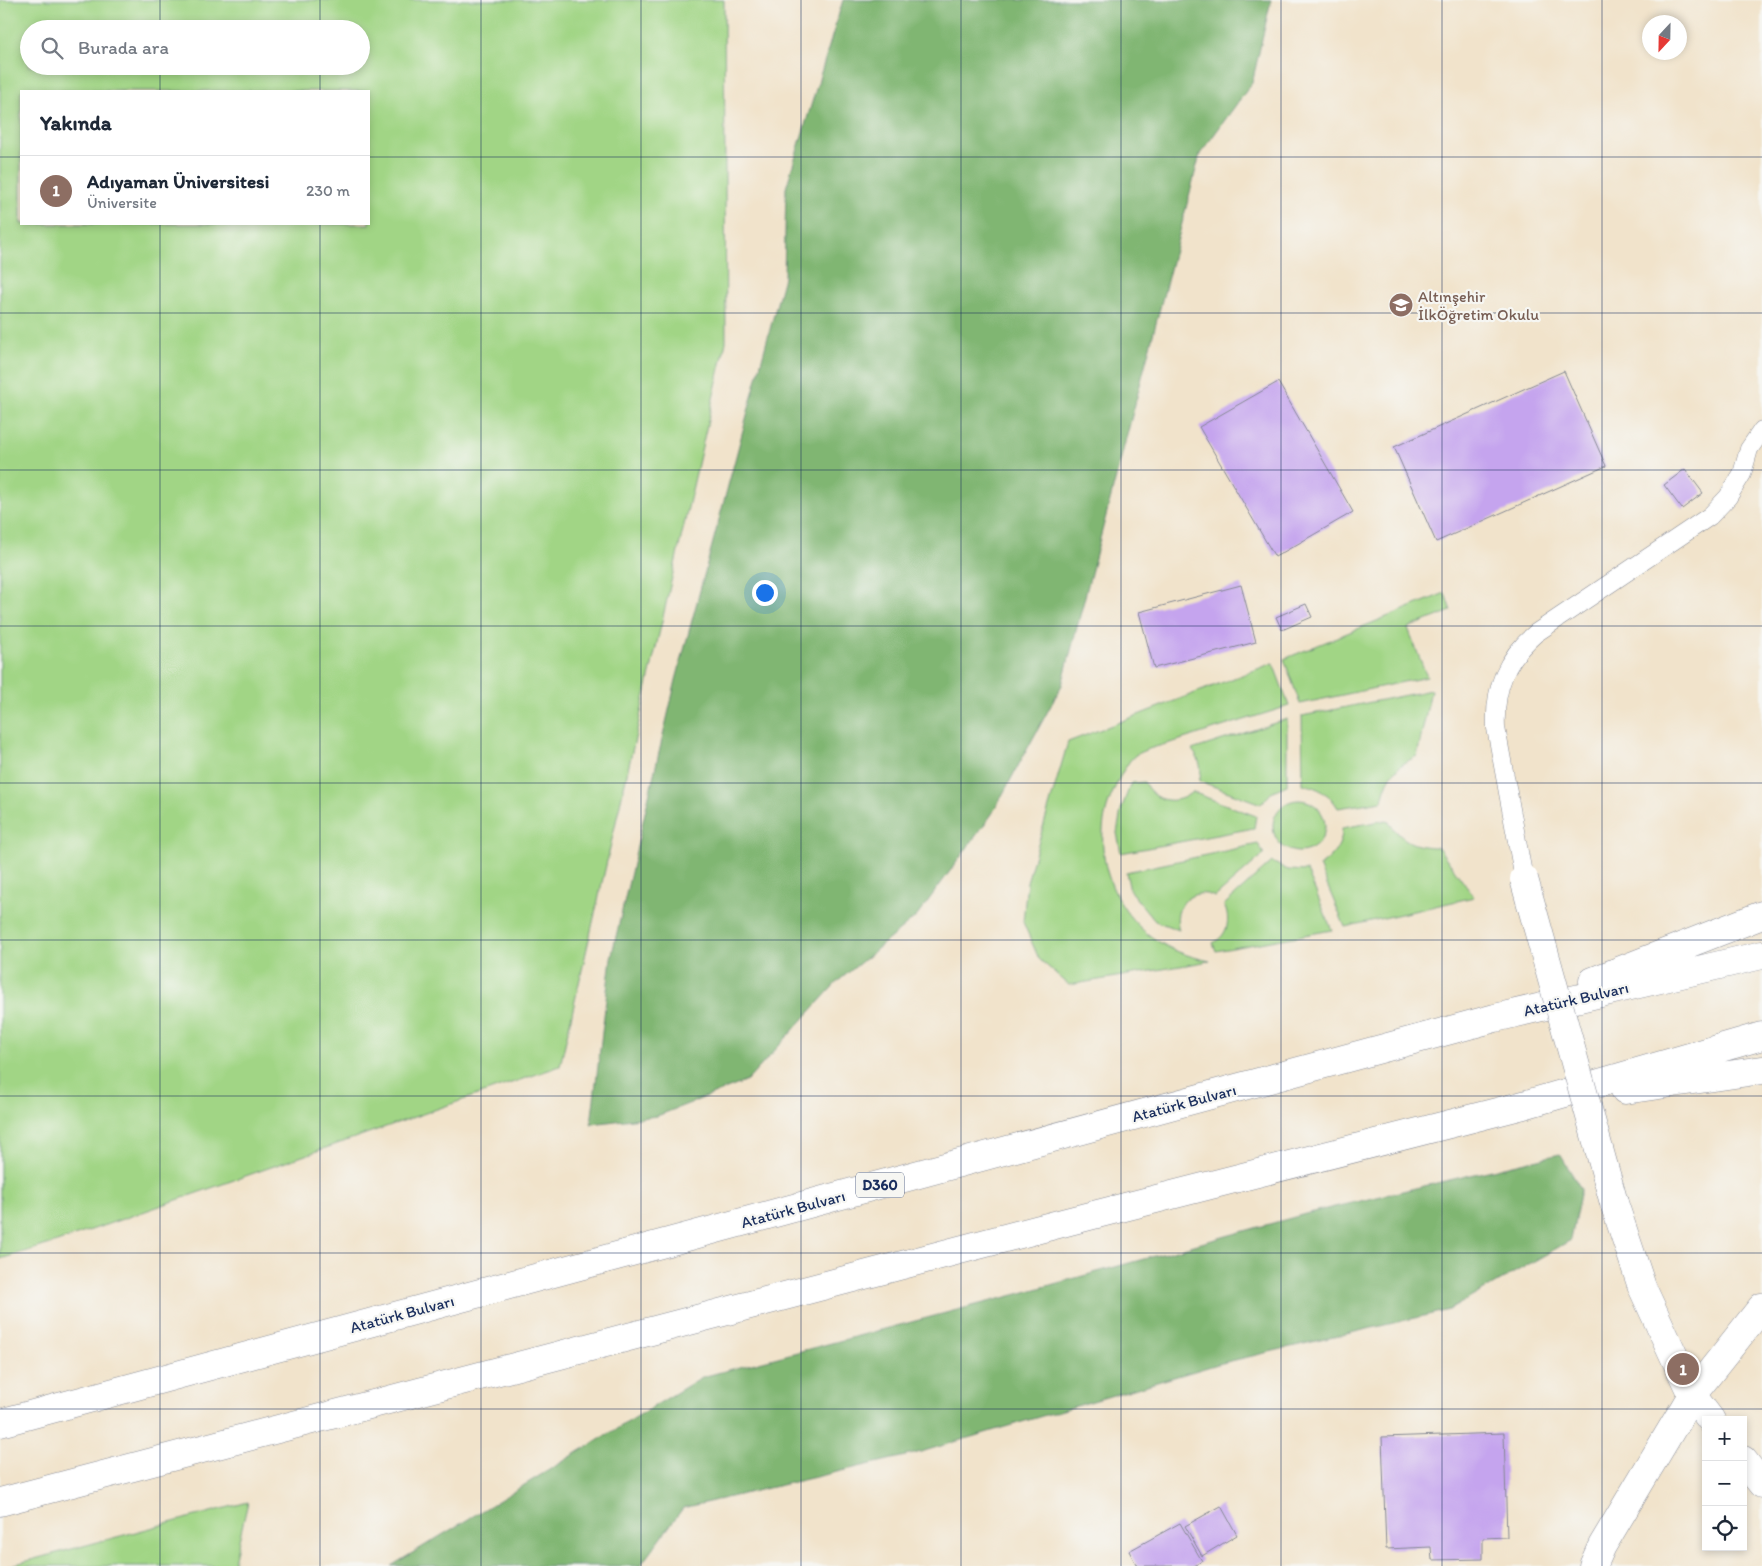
<!DOCTYPE html>
<html lang="tr">
<head>
<meta charset="utf-8">
<style>
	body { margin:0; font-family:Itim,sans-serif; background:#f6f6f7; color:#1f2937 }
	.controls { position:absolute; right:15px; bottom:15px; display:grid; overflow:hidden; border-radius:0px; box-shadow:0 2px 8px #0003 }
	.controls button { width:45px; height:45px; display:grid; place-items:center; padding:0; border:0; border-bottom:1px solid #e0e1e3; background:#fff; color:#1f2937; font:25px sans-serif }
	.compass { position:absolute; left:1642px; top:15px; width:45px; height:45px; border-radius:50%; background:#fff; box-shadow:0 2px 8px #0003; rotate:202deg }
	.you { position:absolute; left:764px; top:592px; width:18px; height:18px; margin:-12px; border:4px solid #fff; border-radius:50%; background:#1a73e8; box-shadow:0 0 0 8px #1a73e833 }
	.badge { display:grid; place-items:center; width:32px; height:32px; border-radius:50%; background:#1f6fb2; color:#fff; font-size:16px; font-weight:700 }
	.pin { position:absolute; translate:-50% -50%; border:2px solid #fff; box-shadow:0 1px 5px #0006 }
	.list { margin:0; padding:0; list-style:none }
	h2 { display:flex; justify-content:space-between; align-items:center; height:65px; margin:0; padding:0 20px; font-size:21px }
	h2 small { font-size:16px; font-weight:400; color:#747a83 }
	.list li { display:grid; grid-template-columns:32px 1fr auto; gap:15px; align-items:center; box-sizing:border-box; height:70px; padding:0 20px; border-top:1px solid #e0e1e3 }
	.list b { display:block; font-size:19px; white-space:nowrap }
	.list p { margin:0; font-size:16px; white-space:nowrap; color:#747a83 }
	.list em { font-size:16px; font-style:normal; color:#747a83 }
	.icon { flex:none; width:28px; height:28px; fill:none; stroke:currentColor; stroke-width:2; stroke-linecap:round; stroke-linejoin:round }
	.map { position:relative; flex:none; width:1762px; height:1566px; overflow:hidden }
	.search { position:absolute; background:#fff; box-shadow:0 2px 8px #0003; left:20px; top:20px; width:350px; height:55px; display:flex; align-items:center; gap:12px; box-sizing:border-box; padding:0 18px; border-radius:28px; color:#747a83; font-size:19px }
	.panel { position:absolute; background:#fff; box-shadow:0 2px 8px #0003; left:20px; top:90px; width:350px; height:135px; border-radius:0px }
	.map>svg:first-child { display:block }
</style>
</head>
<body>
<div class="map">
<svg width="1762" height="1566" viewBox="0 0 1762 1566">
	<rect width="100%" height="100%" fill="#f6f6f2"/>
	<filter id="ink" filterUnits="userSpaceOnUse"><feTurbulence type="fractalNoise" baseFrequency=".02" numOctaves="2"/><feDisplacementMap in="SourceGraphic" scale="10" xChannelSelector="R" yChannelSelector="G"/><feConvolveMatrix kernelMatrix="1 2 1 2 8 2 1 2 1" color-interpolation-filters="sRGB"/></filter>
	<filter id="wash" filterUnits="userSpaceOnUse"><feTurbulence type="fractalNoise" baseFrequency=".0096" numOctaves="4" result="noise"/><feDisplacementMap in="SourceGraphic" scale="20" xChannelSelector="R" yChannelSelector="G"/><feGaussianBlur stdDeviation="1.12" result="paint"/><feColorMatrix in="noise" values="0 0 0 0 0 0 0 0 0 0 0 0 0 0 0 0 0 1.4 0 .05"/><feComposite in="paint" operator="in"/></filter>
	<g filter="url(#wash)">
		<rect width="100%" height="100%" fill="#f1e3cb"/>
		<path fill="#a1d585" stroke="#5e8272" fill-rule="evenodd" d="M0,0H724L726,342L560,1066L54,1243L0,1259ZM29,29H361V66H29ZM369,91V224H21V91Z
			M1445,593L1451,611L1408,628L1427,677L1300,704L1284,659Z
			M1273,663L1289,706C1251,718 1214,729 1177,741C1167,744 1145,749 1137,754C1128,759 1117,782 1113,792C1088,844 1110,914 1161,943C1177,953 1192,957 1210,961L1069,985L1039,959L1023,922L1027,882L1068,742Z
			M1431,690L1417,756C1395,767 1387,776 1382,801L1338,808C1330,794 1319,788 1303,784L1302,716Z
			M1287,719V785L1273,791L1261,804L1199,781C1203,770 1200,759 1192,750Z
			M1144,782C1154,802 1176,806 1192,792L1256,816L1254,828L1121,853L1117,833L1121,810L1131,783Z
			M1273 826a26 26 0 1 1 52 0a26 26 0 1 1-52 0Z
			M1387,820C1402,841 1413,847 1438,847L1474,897L1345,927L1319,866C1332,858 1343,845 1342,828Z
			M1258,844L1264,854L1215,897C1192,885 1171,907 1179,930L1155,921L1130,891L1126,872Z
			M1272,862L1288,870L1307,871L1332,930L1216,951L1213,943C1228,935 1231,920 1224,905Z
			M248,1502L233,1566H8Z"/>
		<path fill="#80b672" stroke="#4e7268" d="M843,0H1271L1252,83L1200,154L1062,685L992,814L917,916L837,982L747,1081L657,1116L591,1124L611,958L676,680L784,277L786,188Z
			M1560,1154L1581,1189L1571,1240L1449,1310L1218,1364L914,1454L683,1508L640,1566H391L702,1377L1018,1294L1309,1213Z"/>
		<g id="blocks">
			<path fill="#c5a4ee" d="M1564,371L1606,466L1436,542L1394,447Z
				M1278,382L1353,512L1275,557L1199,427Z
				M1685,469L1703,493L1682,509L1664,485Z
				M1241,585L1256,642L1154,668L1139,612Z
				M1306,604L1312,617L1282,630L1276,617Z
				M1504,1433L1507,1537L1483,1538V1559L1432,1560L1431,1547L1386,1549L1382,1437Z
				M1221,1506L1237,1535L1202,1556L1185,1526Z
				M1180,1523L1202,1561L1194,1566H1137L1129,1551Z"/>
		</g>
	</g>
	<g filter="url(#ink)">
		<use href="#blocks" fill-opacity="0" stroke="#868994" stroke-width="1"/>
		<g fill="none" stroke-linecap="round" stroke-linejoin="round">
			<defs>
				<path id="lane" d="M1524,879L1496,728C1494,687 1506,659 1536,633L1710,516L1728,497L1742,474L1749,449L1762,430"/>
				<path id="street" d="M1614,1203L1642,1287L1692,1395L1711,1420
					M1743,1460L1762,1484
					M1593,1566L1602,1546L1692,1395L1762,1307"/>
				<path id="highway" d="M1593,981L1762,915
					M1625,1090L1762,1070
					M0,1423L1495,1018L1762,955
					M0,1502L1070,1221L1520,1106L1762,1036"/>
			</defs>
			<use href="#lane" stroke="#868994" stroke-width="19"/>
			<use href="#street" stroke="#868994" stroke-width="29"/>
			<use href="#highway" stroke="#868994" stroke-width="29"/>
			<use href="#lane" stroke="#fff" stroke-width="18"/>
			<use href="#street" stroke="#fff" stroke-width="28"/>
			<use href="#highway" stroke="#fff" stroke-width="28"/>
			<defs>
				<path id="street-bridge" d="M1524,879L1614,1203"/>
			</defs>
			<use href="#street-bridge" stroke="#868994" stroke-width="29" stroke-linecap="butt"/>
			<use href="#street-bridge" stroke="#fff" stroke-width="28"/>
		</g>
	</g>
	<path fill="none" stroke="#1b2f5e" stroke-width="1" stroke-opacity="0.55" d="M160,0V29M320,0V29M481,0V1566M641,0V1566M801,0V1566M961,0V1566M1121,0V1566M1281,0V1566M1442,0V1566M1602,0V1566M160,66V91M320,66V91M0,157H21M369,157H1762M160,224V1566M320,224V1566M0,313H1762M0,470H1762M0,626H1762M0,783H1762M0,940H1762M0,1096H1762M0,1253H1762M0,1409H1762"/>
	<defs>
		<symbol id="school-disc" viewBox="-11 -11 22 22"><circle r="9.5" fill="#8d6e63" stroke="#f6f6f2"/><path d="M0-5L7-2L0 1L-7-2ZM-4 1L0 2.5L4 1V4Q0 6-4 4Z" fill="#fff"/></symbol>
	</defs>
	<g fill-rule="evenodd">
		<use href="#school-disc" x="1387" y="291" width="28" height="28"/>
	</g>
	<g text-anchor="middle" dominant-baseline="central" stroke-width="4.5" stroke-linejoin="round" paint-order="stroke">
		<rect fill="#f6f6f2" stroke="#5d6b8a" stroke-width="1" x="856" y="1172.5" width="48" height="25" rx="4"/>
		<g font-size="15" font-weight="bold" fill="#1b2f5e">
			<text x="880" y="1185">D360</text>
		</g>
		<g font-size="16" fill="#785e54" stroke="#f6f6f2" text-anchor="start">
			<text x="1418" y="296">Altınşehir<tspan x="1418" dy="18">İlkÖğretim Okulu</tspan></text>
		</g>
		<g font-size="16" fill="#1b2f5e" stroke="#f6f6f2">
			<text transform="translate(1576 999) rotate(-13)">Atatürk Bulvarı</text>
			<text transform="translate(1184 1103) rotate(-15)">Atatürk Bulvarı</text>
			<text transform="translate(793 1209) rotate(-15)">Atatürk Bulvarı</text>
			<text transform="translate(402 1314) rotate(-15)">Atatürk Bulvarı</text>
		</g>
	</g>
</svg>
<div class="controls">
<button>+</button>
<button>−</button>
<button><svg class="icon" aria-label="locate" viewBox="0 0 24 24"><circle cx="12" cy="12" r="6"/><path d="M12 2v4M12 18v4M2 12h4M18 12h4"/></svg></button>
</div>
<svg class="compass" viewBox="-18 -18 36 36"><path d="M0-13l5 13h-10z" fill="#e53935"/><path d="M0 13l5-13h-10z" fill="#747a83"/></svg>
<div class="you"></div>
<div class="pin badge" style="left:1683px;top:1369px;background:#8d6e63">1</div>
<div class="search"><svg class="icon" aria-label="search" viewBox="0 0 24 24"><circle cx="10" cy="10" r="6"/><path d="M15 15l6 6"/></svg>Burada ara</div>
<section class="panel">
<h2>Yakında<small></small></h2>
<ul class="list">
<li><span class="badge" style="background:#8d6e63">1</span><div><b>Adıyaman Üniversitesi</b><p>Üniversite</p></div><em>230 m</em></li>
</ul>
</section>
</div>
</body>
</html>
